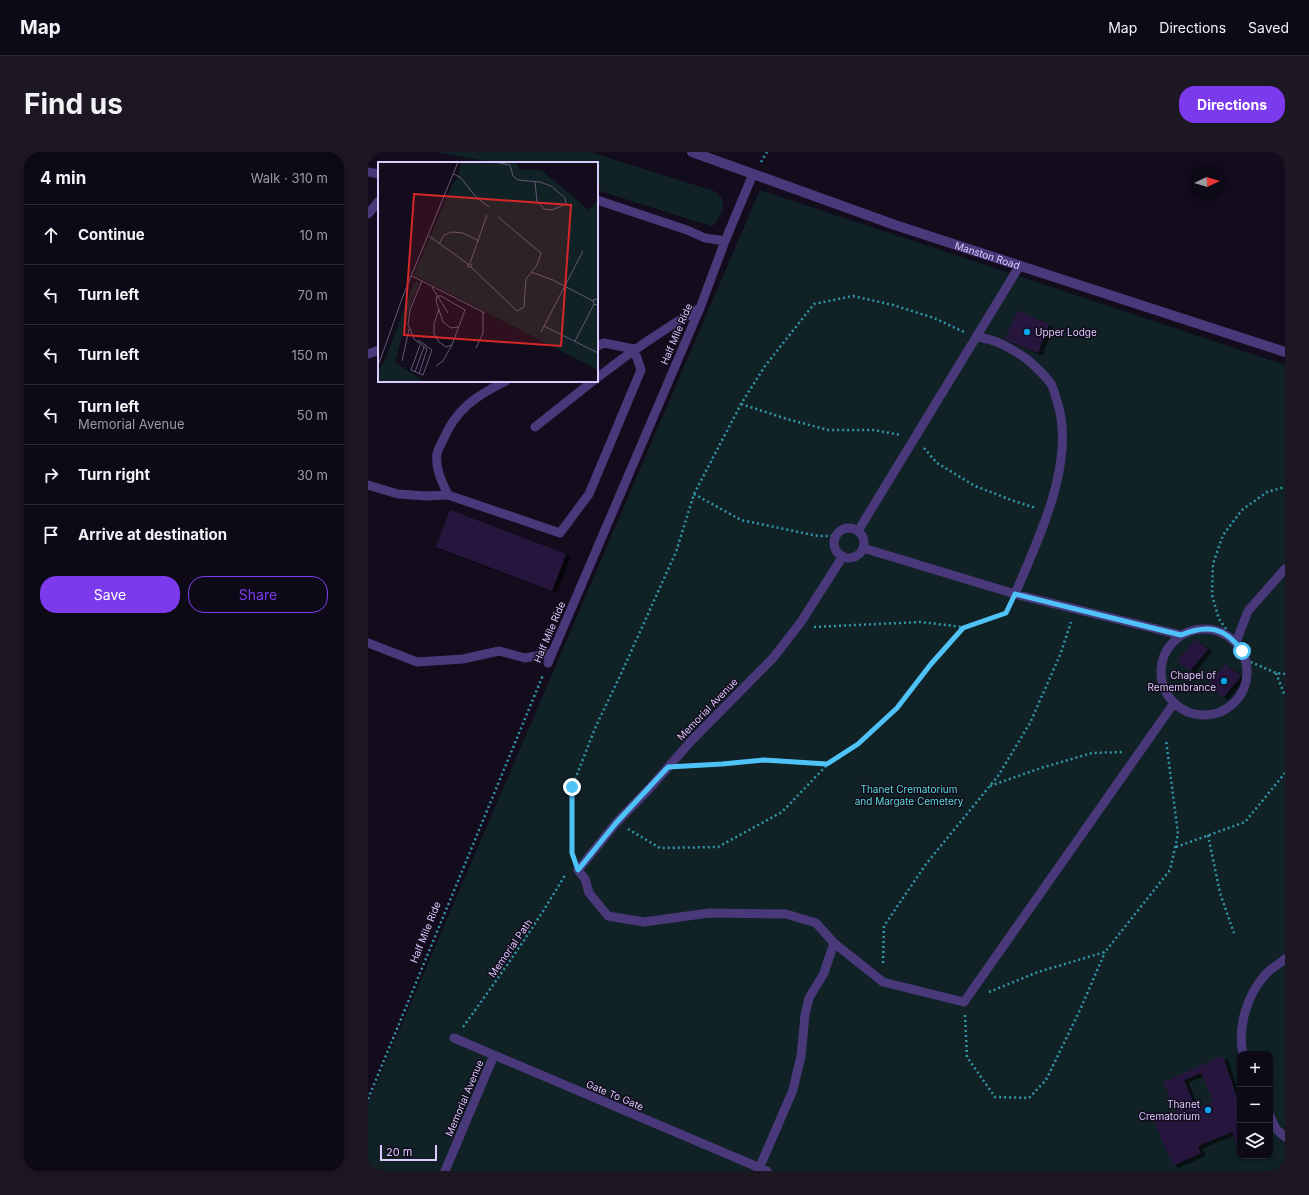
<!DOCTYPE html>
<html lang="en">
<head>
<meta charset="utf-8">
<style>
	body { margin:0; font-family:Inter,sans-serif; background:#1c1723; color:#f1f3f6 }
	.controls { position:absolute; right:12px; bottom:12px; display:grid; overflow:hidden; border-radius:8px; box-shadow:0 2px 6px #0003 }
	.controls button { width:36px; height:36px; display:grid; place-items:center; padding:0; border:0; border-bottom:1px solid #2e2a35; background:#0e0916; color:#f1f3f6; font:20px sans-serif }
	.compass { position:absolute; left:821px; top:12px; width:36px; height:36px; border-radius:50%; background:#0e0916; box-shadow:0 2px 6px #0003; rotate:86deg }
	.scale { position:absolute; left:12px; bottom:10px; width:57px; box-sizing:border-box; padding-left:4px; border:2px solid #dbcafd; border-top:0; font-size:11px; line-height:14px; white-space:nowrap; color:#dbcafd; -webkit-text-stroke:3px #120c1d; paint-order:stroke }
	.stop { position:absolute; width:12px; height:12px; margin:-9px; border:3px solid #4fc3f7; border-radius:50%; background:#fff }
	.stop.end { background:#4fc3f7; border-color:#fff; box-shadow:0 1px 4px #0008 }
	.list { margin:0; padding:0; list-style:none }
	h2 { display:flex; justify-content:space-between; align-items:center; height:52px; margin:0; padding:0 16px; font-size:17px }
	h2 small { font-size:13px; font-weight:400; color:#9b9aa1 }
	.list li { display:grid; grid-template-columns:26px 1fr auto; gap:12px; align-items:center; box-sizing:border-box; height:60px; padding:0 16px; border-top:1px solid #2e2a35 }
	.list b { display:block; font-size:15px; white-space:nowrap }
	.list p { margin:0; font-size:13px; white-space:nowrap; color:#9b9aa1 }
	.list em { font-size:13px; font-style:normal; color:#9b9aa1 }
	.actions { display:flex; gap:8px; padding:12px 16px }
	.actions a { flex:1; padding:9px 0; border:1px solid #7c3aed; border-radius:16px; text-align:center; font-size:14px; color:#7c3aed }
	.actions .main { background:#7c3aed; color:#fff }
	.icon { flex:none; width:22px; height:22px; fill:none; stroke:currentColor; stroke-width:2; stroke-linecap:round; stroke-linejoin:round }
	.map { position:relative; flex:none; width:917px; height:1019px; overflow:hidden; border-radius:16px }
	header { display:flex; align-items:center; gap:24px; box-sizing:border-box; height:56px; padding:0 20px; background:#0e0916; border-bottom:1px solid #2e2a35 }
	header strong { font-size:19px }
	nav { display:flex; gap:22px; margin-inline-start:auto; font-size:14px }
	.intro { display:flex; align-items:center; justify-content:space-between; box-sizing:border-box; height:96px; padding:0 24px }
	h1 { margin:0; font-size:28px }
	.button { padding:10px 18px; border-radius:16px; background:#7c3aed; color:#fff; font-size:14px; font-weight:700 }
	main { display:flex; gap:24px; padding:0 24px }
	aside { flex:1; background:#0e0916; border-radius:16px; box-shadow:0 2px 6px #0003 }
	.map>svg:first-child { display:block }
</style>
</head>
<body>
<header>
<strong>Map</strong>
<nav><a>Map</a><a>Directions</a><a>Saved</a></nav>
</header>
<div class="intro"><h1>Find us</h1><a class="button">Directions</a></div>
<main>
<aside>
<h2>4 min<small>Walk · 310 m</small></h2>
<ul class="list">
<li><svg class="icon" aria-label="ahead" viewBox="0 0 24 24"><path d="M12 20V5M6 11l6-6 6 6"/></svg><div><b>Continue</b></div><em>10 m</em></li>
<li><svg class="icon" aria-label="left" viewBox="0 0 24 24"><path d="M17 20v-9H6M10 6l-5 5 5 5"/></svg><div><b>Turn left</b></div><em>70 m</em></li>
<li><svg class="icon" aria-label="left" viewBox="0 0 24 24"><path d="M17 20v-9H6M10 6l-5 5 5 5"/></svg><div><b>Turn left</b></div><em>150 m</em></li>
<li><svg class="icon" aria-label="left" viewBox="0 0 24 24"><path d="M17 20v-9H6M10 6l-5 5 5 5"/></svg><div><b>Turn left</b><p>Memorial Avenue</p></div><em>50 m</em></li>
<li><svg class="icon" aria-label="right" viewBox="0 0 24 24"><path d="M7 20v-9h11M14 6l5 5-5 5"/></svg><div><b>Turn right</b></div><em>30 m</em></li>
<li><svg class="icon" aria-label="arrive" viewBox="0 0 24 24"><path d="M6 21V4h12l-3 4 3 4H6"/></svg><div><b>Arrive at destination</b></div></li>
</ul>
<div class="actions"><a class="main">Save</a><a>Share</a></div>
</aside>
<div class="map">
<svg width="917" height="1019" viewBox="0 0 917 1019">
	<defs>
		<filter id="shadow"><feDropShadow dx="4.5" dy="2.5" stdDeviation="0" flood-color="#0009"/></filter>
	</defs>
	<rect width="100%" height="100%" fill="#120c1d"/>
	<path fill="#102226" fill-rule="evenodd" d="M67,0H222L346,39C362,49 354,62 345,74L323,68L229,38V11H128Z
		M392,38L917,213V1019H0V951ZM872,902H902V1004H872Z"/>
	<path fill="#28193d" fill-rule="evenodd" filter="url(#shadow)" d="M649,159L681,172L670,201L637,188Z
		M82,358L198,402L184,439L68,395Z
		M827,487L840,497L822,519L809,509Z
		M857,512L873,524L855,546L840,533Z
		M855,904L870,949L872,947V1000L864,980L830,994L833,1001L805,1014L786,969L809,960L795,930ZM833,921L845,949L828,957L816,928Z"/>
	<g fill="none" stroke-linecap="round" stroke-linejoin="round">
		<path stroke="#3197a9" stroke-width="2.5" stroke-dasharray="2 3" stroke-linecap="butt" d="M393,10L399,0
			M373,252L419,267L460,278H505L533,283
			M556,296L569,311L607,334L646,349L668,356
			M326,342L373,368L450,384H469
			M446,475L552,470L595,475L638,461L641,455
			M858,477L851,467L844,443L845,412L855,383L874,358L899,340L917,335
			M878,508L908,521L917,522
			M908,521L917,544
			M320,614L354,612L396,607L459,612L489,592L529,556L563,512L595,475
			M622,634L673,616L724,601L756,600
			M260,677L292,696L350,695L414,660L459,613
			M840,683L852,741L866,781
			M808,695L877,670L917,621
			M205,702L204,635L228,574L252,524L308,400L326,342L373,252L397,214L446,152L485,144L525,153L566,166L596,180
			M515,811L516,774L558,712L630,624L662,571L692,503L703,470
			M621,840L670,820L737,800L802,718L810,682L798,588
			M597,863L599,905L627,945L661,946L678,928L712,858L737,800
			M95,875C131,825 166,776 197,723
			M0,947L175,523"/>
		<path stroke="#49397a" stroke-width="9" d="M0,20L11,22
			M229,48L319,78L337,86L357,89
			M0,62L11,49
			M608,185C628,187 643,196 660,208C668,215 677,223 683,232C686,237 687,244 689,249C709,309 670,387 647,442
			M0,202L11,198
			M229,226C262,200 296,177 332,156
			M167,275L225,229
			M0,333L30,342L58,344L80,343L192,381L221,342L273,218L266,197L236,191L229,194
			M80,343C74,330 67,316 69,302C70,297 73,292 75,288C88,257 109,243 138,229
			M466 391a15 15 0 1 1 30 0a15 15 0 1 1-30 0Z
			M490,379L652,113
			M495,396L647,442L813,483
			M475,404L433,470L405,506L324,588L280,638L248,671L210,718L217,727L221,741L240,764L276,770L341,761L418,762L448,771L466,791L515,830L596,850L806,551
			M793 520a43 43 0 1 1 86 0a43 43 0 1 1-86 0Z
			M868,490L880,459L917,417
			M0,491L49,510L95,507L131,499L157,506L184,501
			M180,511L332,156L357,89L385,22
			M86,886L399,1019
			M875,902C869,876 879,843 897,823C902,817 911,812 917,807
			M902,964L908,977L917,985
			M77,1019L126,903
			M390,1019L425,938L433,904L437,863L441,846L456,821L466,791"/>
		<path stroke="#49397a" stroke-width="10" id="s1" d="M324,0L527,73L917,200"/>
	</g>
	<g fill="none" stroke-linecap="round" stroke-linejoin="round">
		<path stroke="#4fc3f7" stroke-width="5" d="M204,635V701L210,718L248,671L300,615L354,612L396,608L459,612L490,592L529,556L563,512L595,476L638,461L647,442L813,483C839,472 857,475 874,499"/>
	</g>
	<g fill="#09a3ea" stroke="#120c1d" stroke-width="1.5">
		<circle cx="659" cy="180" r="4"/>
		<circle cx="856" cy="529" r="4"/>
		<circle cx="840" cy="958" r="4"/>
	</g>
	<g text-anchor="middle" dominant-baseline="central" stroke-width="3" stroke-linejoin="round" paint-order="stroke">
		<g font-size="10" fill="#dbcafd" stroke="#120c1d">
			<text stroke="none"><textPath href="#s1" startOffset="313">Manston Road</textPath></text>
			<text transform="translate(308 182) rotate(-67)">Half Mile Ride</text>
			<text transform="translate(181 480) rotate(-67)">Half Mile Ride</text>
			<text transform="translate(339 557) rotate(-46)">Memorial Avenue</text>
			<text transform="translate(57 780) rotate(-68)">Half Mile Ride</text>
			<text transform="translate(142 796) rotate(-55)">Memorial Path</text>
			<text transform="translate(247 943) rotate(23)">Gate To Gate</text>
			<text transform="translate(96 946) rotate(-67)">Memorial Avenue</text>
		</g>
		<g font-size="10" fill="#dbcafd" stroke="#120c1d" text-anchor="end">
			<text x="667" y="180" text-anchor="start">Upper Lodge</text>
			<text x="848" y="523">Chapel of<tspan x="848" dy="12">Remembrance</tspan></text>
			<text x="832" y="952">Thanet<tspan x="832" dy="12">Crematorium</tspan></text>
		</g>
		<g font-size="10" fill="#5ad9d4" stroke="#120c1d">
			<text x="541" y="637">Thanet Crematorium<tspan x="541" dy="12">and Margate Cemetery</tspan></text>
		</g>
	</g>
	<g transform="translate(10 10)">
		<rect width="220" height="220" fill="#120c1d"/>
		<path d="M83,0H138L142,8H163L211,48L220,38V208L36,113L74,23L80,15ZM39,119L41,121L31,148L17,200L47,220H0V208L7,198L36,121Z" fill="#102226"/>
		<path fill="none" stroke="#625877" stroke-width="1" d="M116,0L132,3L135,14L140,18L162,20L173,24L187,36L188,42L174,48L166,47L159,39L157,20M76,12L83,16L98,35L111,45M51,74L90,102H93V105H90V102M61,82L66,73L74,70L85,71L101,79M92,101L109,53M93,105L139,149L146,145L148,117L159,103L163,91L120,55M153,110L175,118L215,139M34,114L107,151M54,125L70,151M220,138L216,137L215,140L217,143L220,142M61,147L56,162V172L61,180L68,185L74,183L87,148L63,134H59L58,139L65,160L73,166L80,165M166,164L220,191M163,170L205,89M40,178L54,188L45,213L33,208L42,183M197,179L216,142M98,186L105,171V150M24,199L31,167M0,204L25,134L80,0M58,204L65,199L74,183M37,210L46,185M41,212L49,187L36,177L30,162L32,148L44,119"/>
		<path fill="#d62828" fill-opacity="0.15" stroke="#d62828" stroke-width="2" d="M36,32L193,43L183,184L26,173Z"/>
		<rect width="220" height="220" fill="none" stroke="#dbcafd" stroke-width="2"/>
	</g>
</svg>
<div class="controls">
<button>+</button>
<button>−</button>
<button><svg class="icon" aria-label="layers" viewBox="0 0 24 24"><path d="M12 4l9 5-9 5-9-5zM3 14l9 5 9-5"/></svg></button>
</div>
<svg class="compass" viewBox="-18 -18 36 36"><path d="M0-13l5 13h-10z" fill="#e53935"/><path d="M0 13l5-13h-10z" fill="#9b9aa1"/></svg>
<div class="scale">20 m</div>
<div class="stop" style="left:874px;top:499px"></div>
<div class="stop end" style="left:204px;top:635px"></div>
</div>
</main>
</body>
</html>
